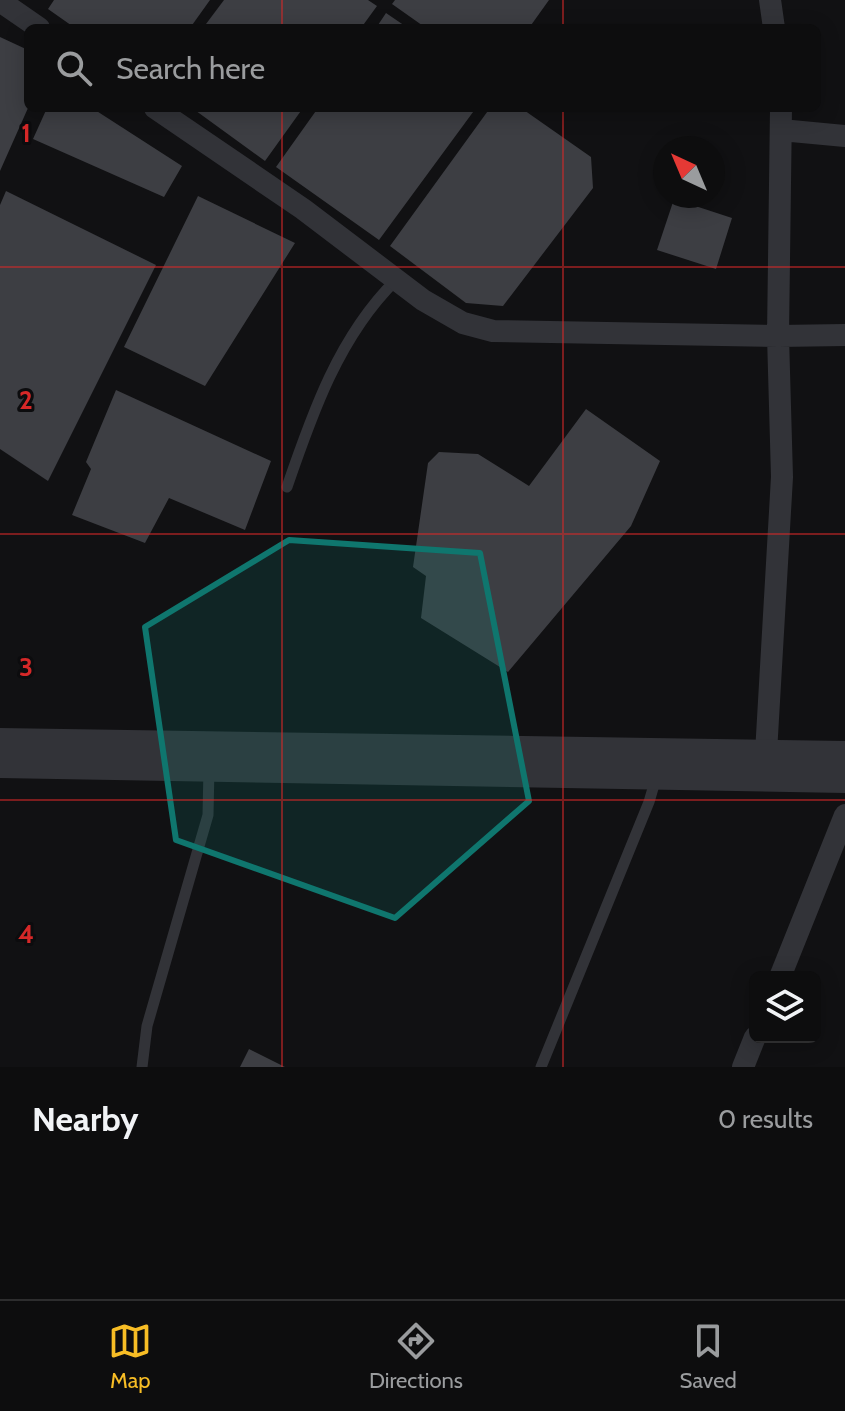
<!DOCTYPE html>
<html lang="en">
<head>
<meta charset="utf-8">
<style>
	body { margin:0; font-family:Cabin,sans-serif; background:#161617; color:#f1f3f6 }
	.controls { position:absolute; right:24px; bottom:24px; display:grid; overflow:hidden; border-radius:12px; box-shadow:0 4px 20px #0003 }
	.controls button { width:72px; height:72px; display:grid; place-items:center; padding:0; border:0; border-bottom:2px solid #2d2d2e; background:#0d0d0e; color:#f1f3f6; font:40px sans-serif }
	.compass { position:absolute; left:653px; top:136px; width:72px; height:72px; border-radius:50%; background:#0d0d0e; box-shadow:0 4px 20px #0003; rotate:316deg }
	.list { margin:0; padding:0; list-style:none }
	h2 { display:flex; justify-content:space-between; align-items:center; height:104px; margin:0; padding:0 32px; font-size:34px }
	h2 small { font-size:26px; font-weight:400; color:#9a9c9e }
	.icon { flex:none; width:44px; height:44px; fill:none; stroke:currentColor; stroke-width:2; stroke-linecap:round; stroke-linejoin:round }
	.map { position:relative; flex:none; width:845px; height:1067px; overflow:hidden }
	.search { position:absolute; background:#0d0d0e; box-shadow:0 4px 20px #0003; left:24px; right:24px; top:24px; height:88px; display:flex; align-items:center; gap:20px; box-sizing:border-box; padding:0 28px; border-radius:12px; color:#9a9c9e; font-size:30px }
	.sheet { height:232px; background:#0d0d0e }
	nav { display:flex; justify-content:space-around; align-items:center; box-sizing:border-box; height:112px; border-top:2px solid #2d2d2e; background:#0d0d0e; font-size:22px; color:#9a9c9e }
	nav a { display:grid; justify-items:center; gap:4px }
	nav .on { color:#f7bd25 }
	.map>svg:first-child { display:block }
</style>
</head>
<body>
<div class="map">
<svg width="845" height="1067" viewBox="0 0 845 1067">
	<rect width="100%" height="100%" fill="#111113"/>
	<path fill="#3d3e43" d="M54,0H210L190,28H75L48,9Z
		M224,0H368L377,6L361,28H203Z
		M395,0H549L529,28H426L392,4Z
		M386,13L408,28H376Z
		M0,37L28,50V108L0,171Z
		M47,108H92L182,166L164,197L33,139Z
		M192,108H303L265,161Z
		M318,108H476L379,240L276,167Z
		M490,108H521L591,157L593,188L503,306L466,303L390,246Z
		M6,191L156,265L48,481L0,449V205Z
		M198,196L295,243L205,386L124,347Z
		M674,199L732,218L716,269L657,250Z
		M116,390L271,461L245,530L169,498L145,543L72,515L91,469L86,462Z
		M586,409L660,461L631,526L508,672L421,618L426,576L413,567L428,463L439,452L478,454L529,486Z
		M249,1049L285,1067H240Z"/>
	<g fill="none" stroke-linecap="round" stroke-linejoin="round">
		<path stroke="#323338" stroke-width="11" d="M287,487C312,414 339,336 396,280
			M142,1067L147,1026L208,815L209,768
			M541,1067L649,802L656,778"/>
		<path stroke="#323338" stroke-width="22" d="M770,0L774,28
			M0,1L39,28
			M155,108L303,209L423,300L463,323L493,331L778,336L845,335
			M781,130L845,136
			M766,753L782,477L778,336L781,108
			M780,977L845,815
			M743,1067L755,1037"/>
		<path stroke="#323338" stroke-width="28" d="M0,742L845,755
			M0,764L845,779"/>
	</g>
	<path fill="#0f766e" fill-opacity="0.2" stroke="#0f766e" stroke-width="6" stroke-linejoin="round" d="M289,540L480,553L529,801L395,918L176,840L145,627Z"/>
	<path fill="none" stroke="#d62828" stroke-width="2" stroke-opacity="0.55" d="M282,0V28M563,0V28M282,108V1067M563,108V1067M0,267H845M0,534H845M0,800H845"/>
	<g font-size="26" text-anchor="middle" font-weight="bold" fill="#d62828" stroke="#0c0c0e" stroke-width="6" stroke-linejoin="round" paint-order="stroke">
		<text x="26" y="142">1</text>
		<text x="26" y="409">2</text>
		<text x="26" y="676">3</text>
		<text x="26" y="943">4</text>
	</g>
</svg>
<div class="controls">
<button><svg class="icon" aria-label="layers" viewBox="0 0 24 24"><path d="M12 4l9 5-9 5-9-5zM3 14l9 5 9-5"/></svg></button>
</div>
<svg class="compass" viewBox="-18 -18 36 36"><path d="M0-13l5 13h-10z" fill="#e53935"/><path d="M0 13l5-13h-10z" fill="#9a9c9e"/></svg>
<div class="search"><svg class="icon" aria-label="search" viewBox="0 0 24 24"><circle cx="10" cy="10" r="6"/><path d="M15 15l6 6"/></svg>Search here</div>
</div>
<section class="sheet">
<h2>Nearby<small>0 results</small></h2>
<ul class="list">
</ul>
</section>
<nav>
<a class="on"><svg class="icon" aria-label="map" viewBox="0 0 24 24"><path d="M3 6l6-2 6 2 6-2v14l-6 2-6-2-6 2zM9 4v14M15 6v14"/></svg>Map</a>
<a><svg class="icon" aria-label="directions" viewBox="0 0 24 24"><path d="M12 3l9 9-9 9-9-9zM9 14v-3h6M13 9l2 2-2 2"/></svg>Directions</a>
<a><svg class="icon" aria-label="saved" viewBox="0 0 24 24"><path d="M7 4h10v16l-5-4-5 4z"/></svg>Saved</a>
</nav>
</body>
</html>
